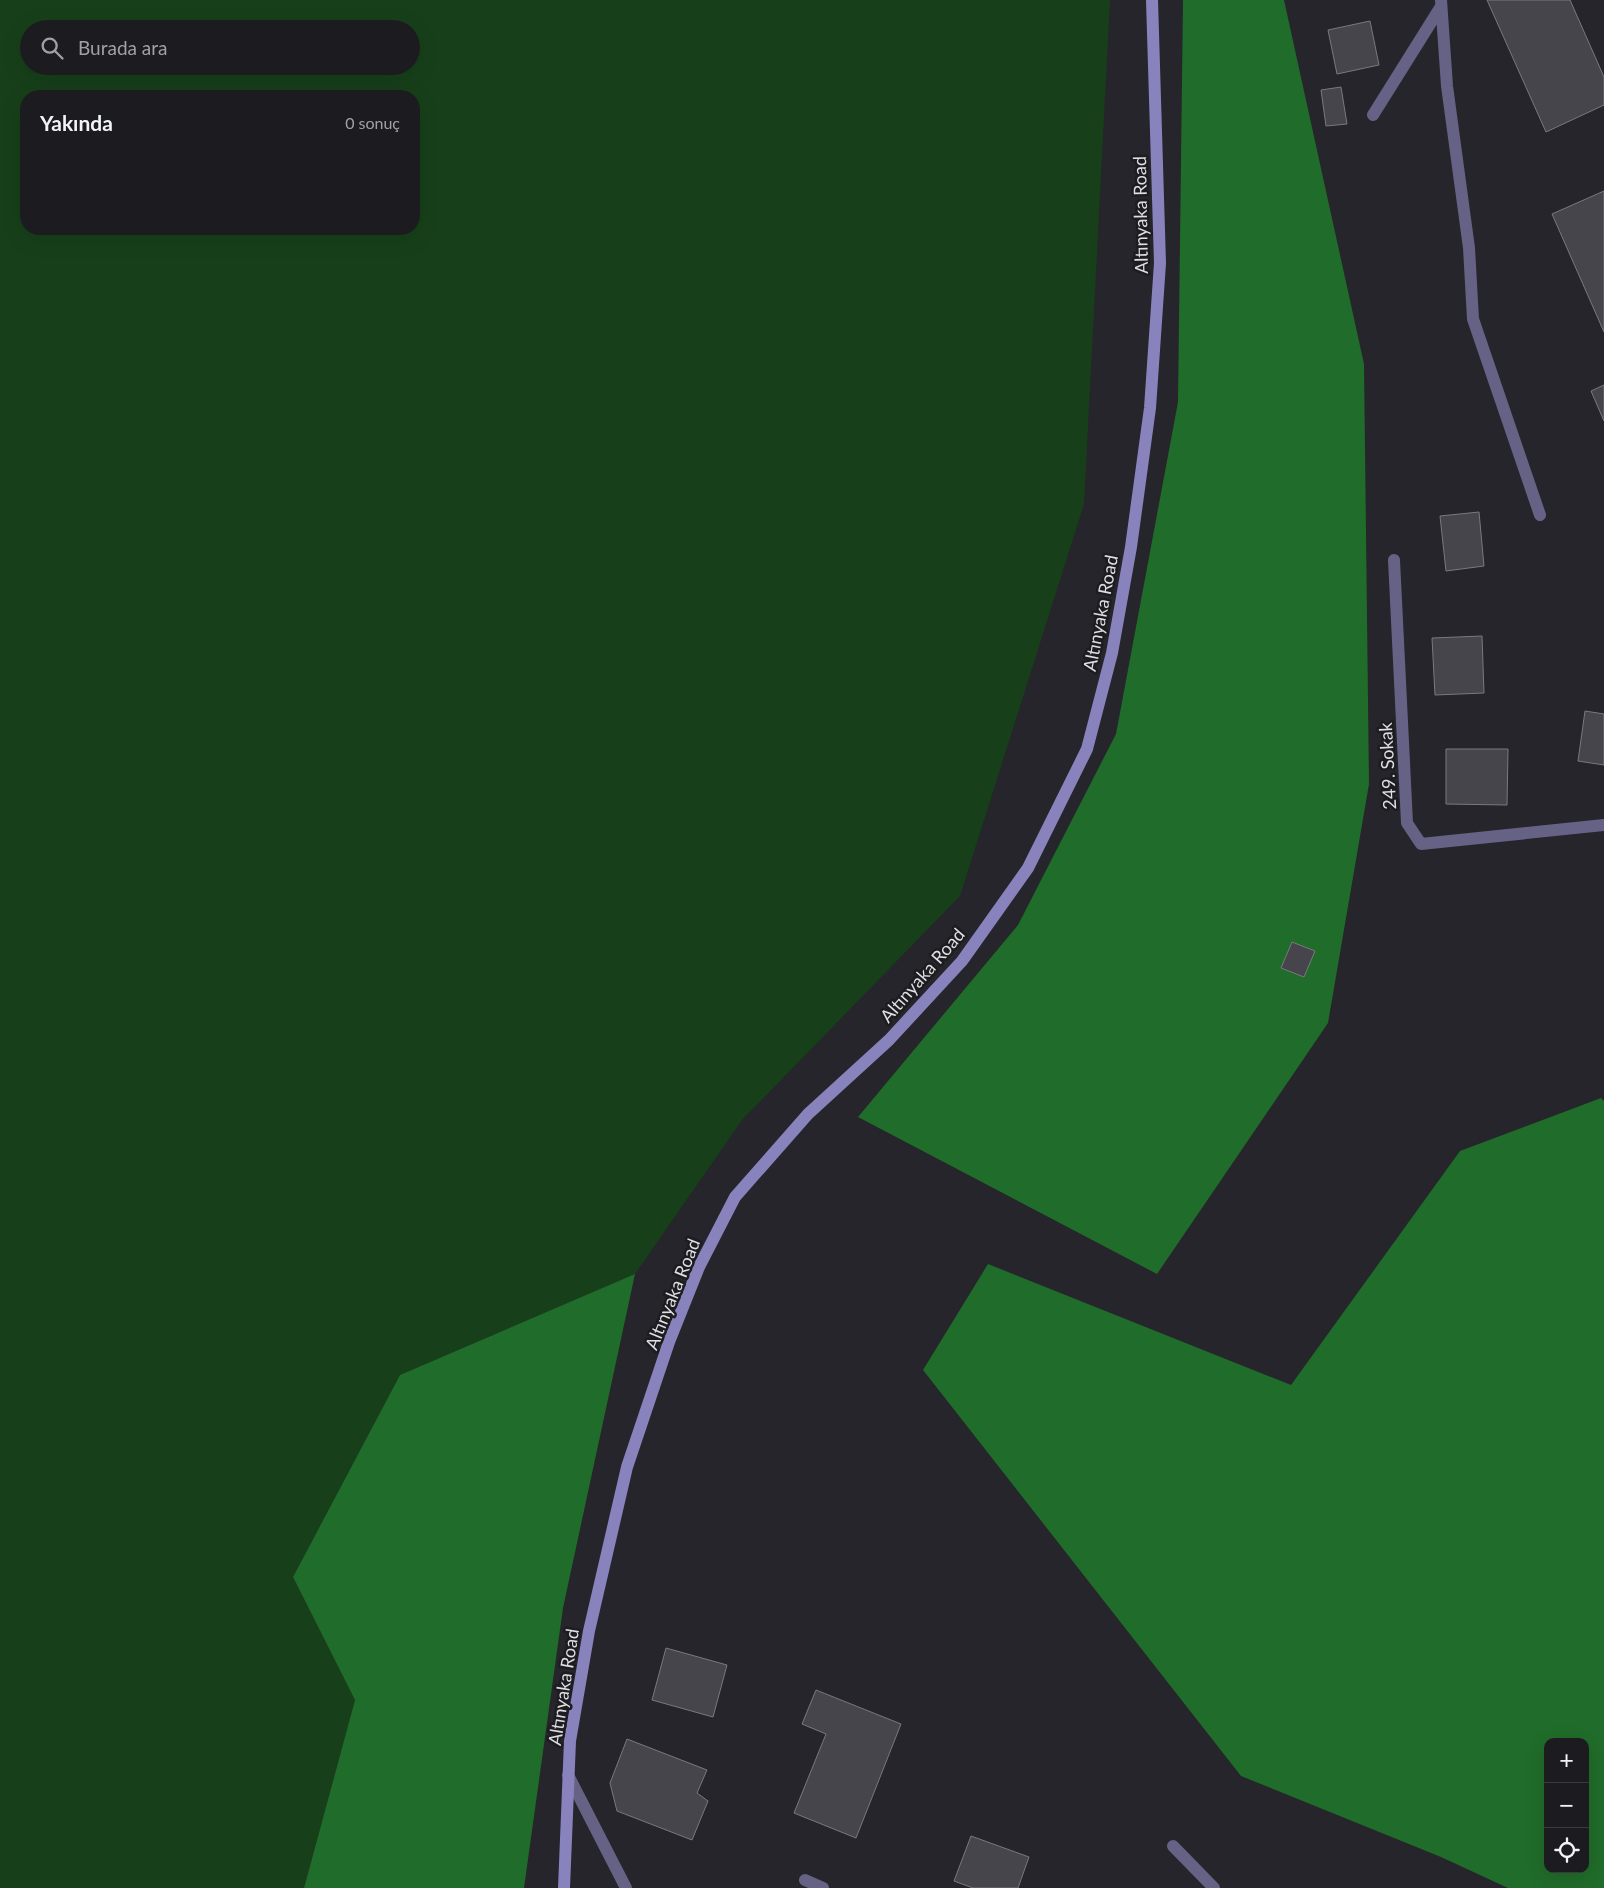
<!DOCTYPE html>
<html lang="tr">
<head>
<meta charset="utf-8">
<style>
	body { margin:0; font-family:Lato,sans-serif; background:#252529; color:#f1f3f6 }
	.controls { position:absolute; right:15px; bottom:15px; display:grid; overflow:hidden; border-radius:10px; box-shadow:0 5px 20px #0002 }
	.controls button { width:45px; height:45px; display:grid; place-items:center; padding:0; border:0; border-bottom:1px solid #3a3a3e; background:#1c1c20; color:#f1f3f6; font:25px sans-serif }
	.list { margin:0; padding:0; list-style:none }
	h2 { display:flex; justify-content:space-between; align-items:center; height:65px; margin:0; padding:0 20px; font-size:21px }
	h2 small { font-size:16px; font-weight:400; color:#a0a1a5 }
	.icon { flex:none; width:28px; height:28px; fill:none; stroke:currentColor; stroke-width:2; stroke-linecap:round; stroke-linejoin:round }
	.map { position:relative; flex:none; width:1604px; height:1888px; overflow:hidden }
	.search { position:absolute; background:#1c1c20; box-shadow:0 5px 20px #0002; left:20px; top:20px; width:400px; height:55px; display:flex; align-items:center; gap:12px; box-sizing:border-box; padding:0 18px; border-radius:28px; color:#a0a1a5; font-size:19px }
	.panel { position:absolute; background:#1c1c20; box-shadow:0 5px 20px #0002; left:20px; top:90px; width:400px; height:145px; border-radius:20px }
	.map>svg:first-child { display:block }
</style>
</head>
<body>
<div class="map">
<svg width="1604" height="1888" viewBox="0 0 1604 1888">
	<rect width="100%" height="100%" fill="#25252b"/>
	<path fill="#17401a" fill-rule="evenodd" d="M0,0H1110L1084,504L960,896L742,1120L635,1274L400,1375L293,1577L355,1700L304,1888H0ZM29,29H411V66H29ZM26,96H414V229H26Z"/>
	<path fill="#206c2a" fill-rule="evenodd" d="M1183,0H1284L1364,364L1369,784L1328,1023L1157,1274L858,1117L1018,925L1116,734L1178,402Z
		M1601,1098L1604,1101V1888H1508L1441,1857L1241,1776L923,1370L988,1264L1291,1385L1460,1151ZM1548,1742H1585V1869H1548Z
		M635,1274L563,1608L524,1888H304L355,1700L293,1577L400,1375Z"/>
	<path fill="#45454b" stroke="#7a7980" d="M1487,0H1570L1604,77V105L1546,132Z
		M1370,21L1379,65L1337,74L1328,30Z
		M1341,87L1347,124L1326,126L1321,90Z
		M1604,191V332L1552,214Z
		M1604,385V421L1591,391Z
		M1479,512L1484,566L1446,571L1440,516Z
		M1482,636L1484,693L1435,695L1432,638Z
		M1585,711L1604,714V765L1578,761Z
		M1446,749H1508L1507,805L1446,804Z
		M1292,942L1315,951L1304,977L1281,968Z
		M666,1648L727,1665L713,1717L652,1700Z
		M816,1690L901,1724L856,1838L794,1813L826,1734L802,1724Z
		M627,1739L707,1770L697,1793L708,1801L692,1840L617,1811L610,1783Z
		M971,1836L1029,1857L1018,1888H973L954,1881Z"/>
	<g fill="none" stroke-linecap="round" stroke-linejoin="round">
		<path stroke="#656286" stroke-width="12" d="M1441,0L1447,86L1469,248L1473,319L1540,515
			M1373,115L1440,8
			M1173,1846L1214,1888
			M805,1880L823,1888"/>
		<path stroke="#656286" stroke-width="12" d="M1394,560L1407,823L1421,844L1604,825
			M568,1775L626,1888"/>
		<path stroke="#8983bd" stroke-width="12" d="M564,1888L570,1741L589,1631L627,1467L669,1342L699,1267L735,1197L808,1114L889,1040L962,961L1028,868L1087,749L1112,653L1131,547L1150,408L1160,263L1152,0"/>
	</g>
	<g text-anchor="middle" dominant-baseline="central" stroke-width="5" stroke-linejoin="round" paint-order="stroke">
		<g font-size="18" fill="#dfdee2" stroke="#1c1c21">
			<text transform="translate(1140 215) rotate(-91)">Altınyaka Road</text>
			<text transform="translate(1100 613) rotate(-79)">Altınyaka Road</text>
			<text transform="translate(1387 766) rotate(-93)">249. Sokak</text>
			<text transform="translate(922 975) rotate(-49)">Altınyaka Road</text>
			<text transform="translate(672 1294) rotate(-68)">Altınyaka Road</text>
			<text transform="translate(563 1687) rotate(-81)">Altınyaka Road</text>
		</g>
	</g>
</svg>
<div class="controls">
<button>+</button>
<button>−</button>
<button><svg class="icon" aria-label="locate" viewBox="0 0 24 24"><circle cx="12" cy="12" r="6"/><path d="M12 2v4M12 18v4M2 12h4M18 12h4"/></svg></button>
</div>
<div class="search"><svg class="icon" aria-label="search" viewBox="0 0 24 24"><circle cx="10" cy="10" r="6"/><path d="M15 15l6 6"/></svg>Burada ara</div>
<section class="panel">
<h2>Yakında<small>0 sonuç</small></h2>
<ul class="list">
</ul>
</section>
</div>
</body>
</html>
